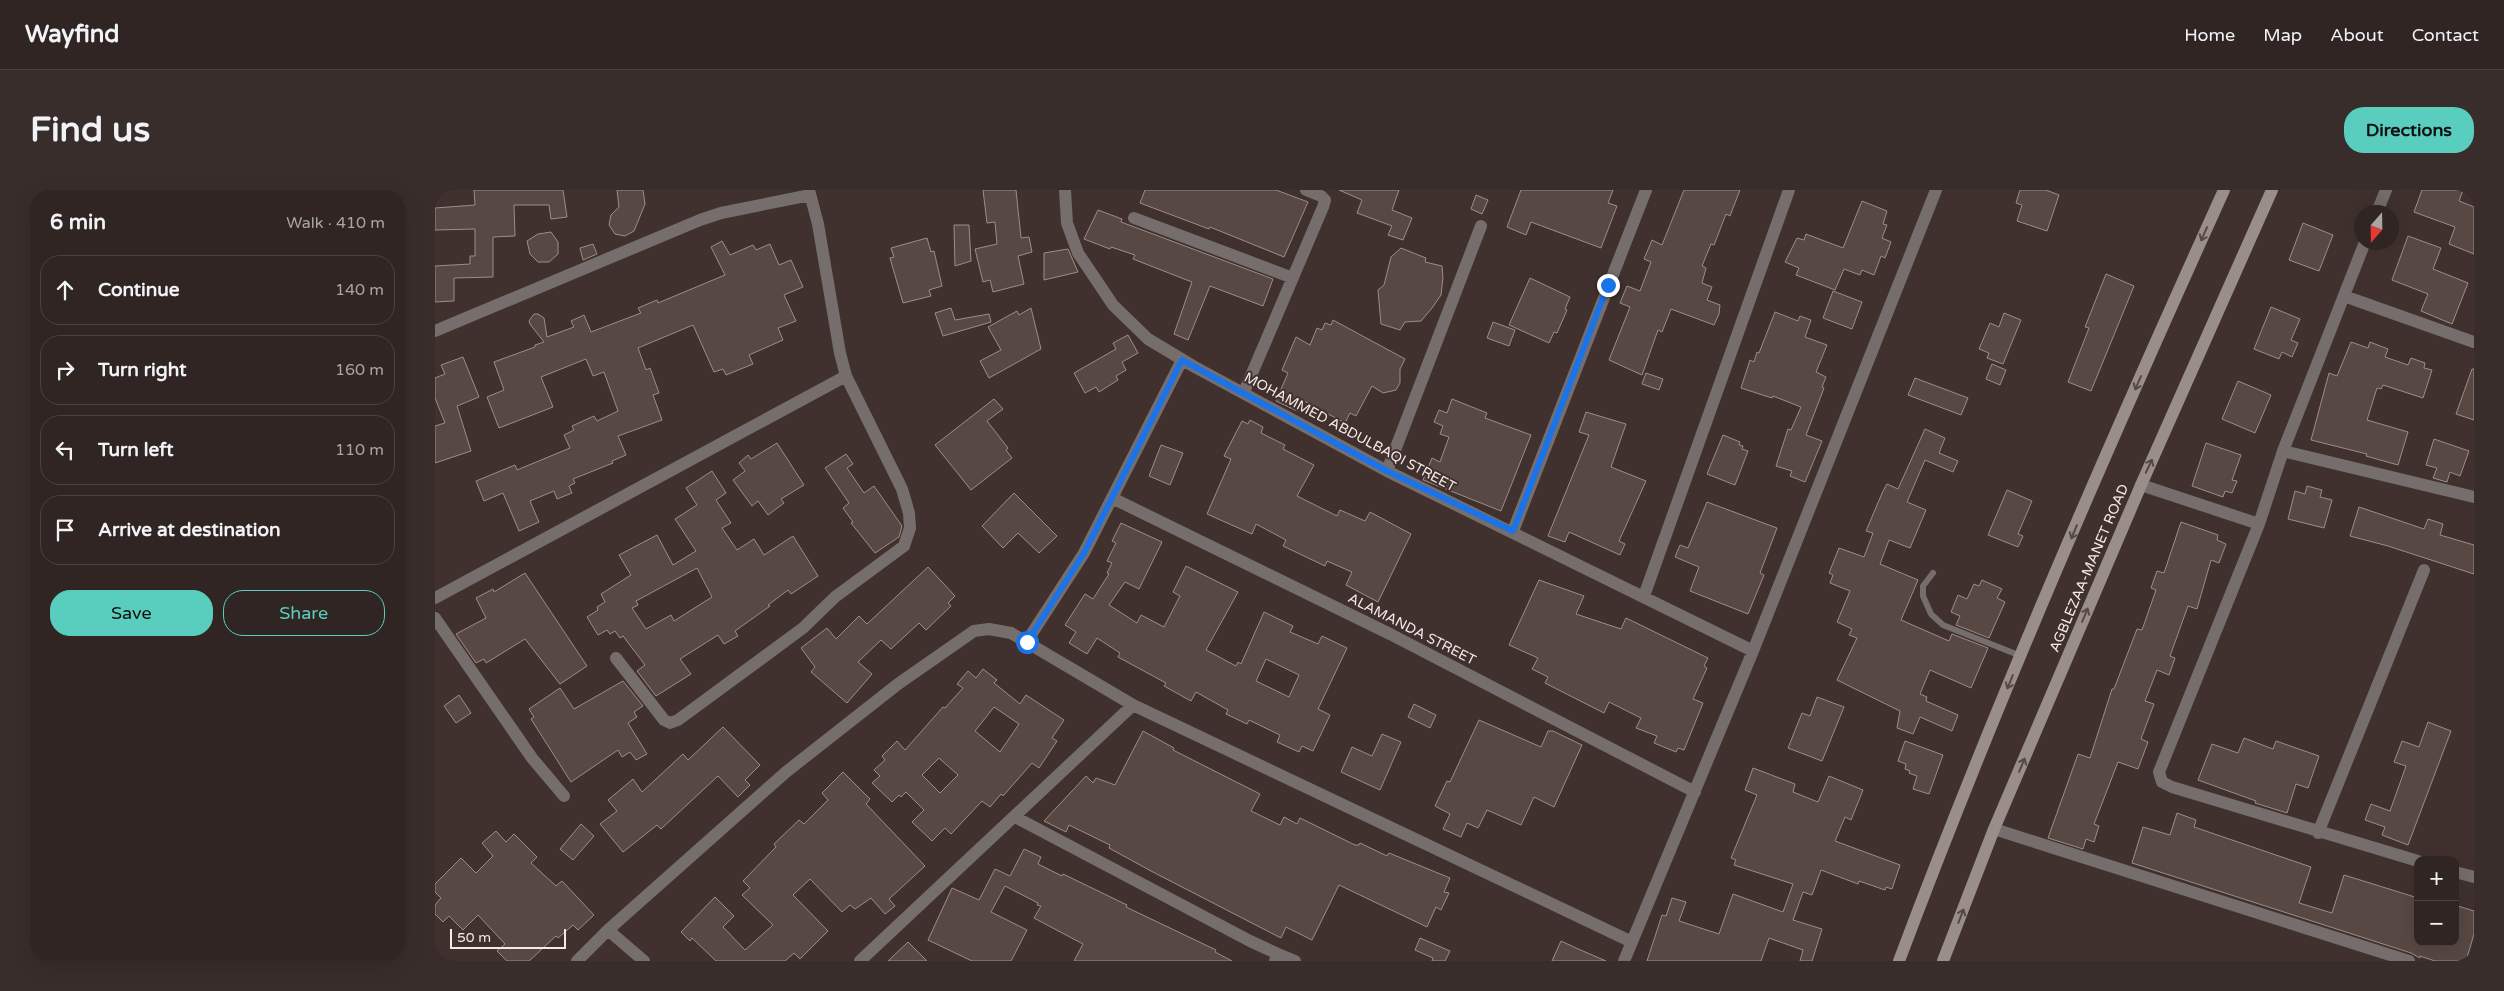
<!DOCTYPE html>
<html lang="en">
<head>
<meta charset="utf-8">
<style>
	body { margin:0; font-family:"Varela Round",sans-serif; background:#382d2a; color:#f1f3f6 }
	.controls { position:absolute; right:15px; bottom:15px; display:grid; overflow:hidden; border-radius:10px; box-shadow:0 5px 20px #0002 }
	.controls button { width:45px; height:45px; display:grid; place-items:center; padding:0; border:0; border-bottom:1px solid #4b4240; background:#302522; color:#f1f3f6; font:25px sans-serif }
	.compass { position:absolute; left:1919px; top:15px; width:45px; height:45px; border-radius:50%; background:#302522; box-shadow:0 5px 20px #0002; rotate:200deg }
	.scale { position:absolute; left:15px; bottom:12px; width:116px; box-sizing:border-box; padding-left:5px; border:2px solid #f4eae8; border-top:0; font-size:14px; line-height:18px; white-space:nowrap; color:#f4eae8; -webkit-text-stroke:4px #40312e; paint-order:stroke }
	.stop { position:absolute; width:15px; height:15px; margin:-11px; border:4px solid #1a73e8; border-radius:50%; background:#fff }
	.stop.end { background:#1a73e8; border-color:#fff; box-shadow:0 1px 5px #0008 }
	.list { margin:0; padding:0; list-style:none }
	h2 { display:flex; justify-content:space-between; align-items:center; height:65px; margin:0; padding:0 20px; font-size:21px }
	h2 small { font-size:16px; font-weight:400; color:#a8a5a5 }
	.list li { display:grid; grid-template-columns:32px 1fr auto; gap:15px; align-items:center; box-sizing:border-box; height:70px; margin:0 10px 10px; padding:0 10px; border:1px solid #4b4240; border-radius:20px }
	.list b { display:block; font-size:19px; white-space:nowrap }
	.list em { font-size:16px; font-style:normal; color:#a8a5a5 }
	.actions { display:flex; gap:10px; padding:15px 20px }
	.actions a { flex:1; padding:11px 0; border:1px solid #59cebe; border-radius:20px; text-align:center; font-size:18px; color:#59cebe }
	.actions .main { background:#59cebe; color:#111 }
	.icon { flex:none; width:28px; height:28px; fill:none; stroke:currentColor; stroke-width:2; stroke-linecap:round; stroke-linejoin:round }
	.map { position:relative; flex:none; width:2039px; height:771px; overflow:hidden; border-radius:20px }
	header { display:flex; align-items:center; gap:30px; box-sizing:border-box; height:70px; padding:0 25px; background:#302522; border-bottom:1px solid #4b4240 }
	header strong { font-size:24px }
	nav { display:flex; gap:28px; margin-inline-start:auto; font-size:18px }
	.intro { display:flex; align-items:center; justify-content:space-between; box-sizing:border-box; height:120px; padding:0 30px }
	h1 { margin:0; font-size:35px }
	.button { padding:12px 22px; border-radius:20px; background:#59cebe; color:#111; font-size:18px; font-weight:700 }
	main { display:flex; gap:30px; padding:0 30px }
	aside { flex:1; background:#302522; border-radius:20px; box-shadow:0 5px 20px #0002 }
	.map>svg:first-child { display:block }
</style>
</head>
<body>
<header>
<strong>Wayfind</strong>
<nav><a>Home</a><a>Map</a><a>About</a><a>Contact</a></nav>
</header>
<div class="intro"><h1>Find us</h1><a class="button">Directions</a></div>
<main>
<aside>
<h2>6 min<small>Walk · 410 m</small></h2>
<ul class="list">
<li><svg class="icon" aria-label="ahead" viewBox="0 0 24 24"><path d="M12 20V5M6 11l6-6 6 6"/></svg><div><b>Continue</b></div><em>140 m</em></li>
<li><svg class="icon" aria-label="right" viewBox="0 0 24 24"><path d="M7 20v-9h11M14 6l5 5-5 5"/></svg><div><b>Turn right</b></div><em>160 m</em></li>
<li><svg class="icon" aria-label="left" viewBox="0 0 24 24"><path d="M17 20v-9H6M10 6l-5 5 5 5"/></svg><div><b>Turn left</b></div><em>110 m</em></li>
<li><svg class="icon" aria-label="arrive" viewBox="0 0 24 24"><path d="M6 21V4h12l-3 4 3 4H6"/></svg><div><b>Arrive at destination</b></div></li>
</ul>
<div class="actions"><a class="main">Save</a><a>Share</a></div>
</aside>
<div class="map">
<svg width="2039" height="771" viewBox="0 0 2039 771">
	<rect width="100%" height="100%" fill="#40312e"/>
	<path fill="#584844" stroke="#9e8c88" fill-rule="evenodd" d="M39,0H128L132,27L116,29L114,15H79L80,46L58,47V87L19,88V111L0,112V76L35,74V66H40V39L0,40V18L40,15Z
		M182,0H208L210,14L199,41L190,46L180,44L174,35L176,25L184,17Z
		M548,0H581L586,48L594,47L597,62L583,66L589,94L558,102L555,90L548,92L540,59L562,54L560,32L552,33Z
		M710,0H841L873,12L849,67L775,37L774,39L705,13Z
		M904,0H964L957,20L977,28L968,50L953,45L957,36L922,23L927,10Z
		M1086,0H1178L1173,13L1182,16L1166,58L1096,32L1091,45L1072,37Z
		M1249,0H1305L1295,26L1291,24L1279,55L1276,54L1267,76L1271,78L1267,93L1277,97L1272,110L1285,115L1284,124L1279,135L1236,119L1227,142L1223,140L1207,185L1174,170L1195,117L1185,113L1192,96L1205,101L1216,72L1209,69L1217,50L1227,55Z
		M1585,0H1611L1624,5L1612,41L1582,31L1587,15L1581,13Z
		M1987,0H2028L2024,11L2039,17V64L2014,54L2020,37L1979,22Z
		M1041,5L1053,10L1047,24L1036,19Z
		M1427,11L1452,21L1448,34L1452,35L1447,48L1456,52L1450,68L1446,66L1439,85L1427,80L1425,85L1409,79L1400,100L1361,85L1364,78L1350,72L1362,48L1369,50L1371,44L1408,58Z
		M663,20L687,29L686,32L838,89L828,116L775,96L753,150L739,144L757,92L698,69L700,65L676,57L675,59L649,49Z
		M1868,33L1898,45L1884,81L1854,70Z
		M519,35H534L536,71L520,76Z
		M116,42L123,52V64L114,72H103L95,64L92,51L103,44Z
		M1973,46L2006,58L1998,79L2033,93L2017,134L1986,121L1993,104L1957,90Z
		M492,48L496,62L499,61L507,96L494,100L496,106L468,113L455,68L459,67L456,58Z
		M287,51L295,65L318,55L321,60L335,54L344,75L356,70L368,97L349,105L361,131L343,138L348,150L314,165L318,174L291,185L288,179L279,182L258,135L203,158L211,180L215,178L224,203L218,205L227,230L183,246L191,265L177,271L178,273L138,289L140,293L134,296L137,303L122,309L119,301L95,311L104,332L84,341L68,303L49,311L41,291L80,275L82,280L135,258L129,245L139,240L137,236L159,226L162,231L183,221L169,182L158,186L151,169L106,187L118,217L64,238L52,207L69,200L59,172L100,157V155L109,152L95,134L94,131L99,124H103L109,128L112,147L139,137L136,131L149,125L156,142L206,123L203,118L222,110L223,113L290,85L276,57Z
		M158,54L162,64L148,70L145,58Z
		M966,58L991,68L990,72L1007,76L1008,88L1006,105L997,118L986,131L970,132L965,140L946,134L943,100L949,95L956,67Z
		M633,59L643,82L609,90V63Z
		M1671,84L1699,96L1656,201L1633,192L1654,138L1650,137Z
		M1095,88L1135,107L1130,119L1132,120L1122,143L1119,142L1114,153L1074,135Z
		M1398,101L1427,112L1417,139L1388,128Z
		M1836,117L1865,129L1856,150L1863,153L1857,167L1847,162L1844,169L1819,159Z
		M516,118L520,130L554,124L556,132L508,146L500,123Z
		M596,118L606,159L554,188L545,171L566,160L553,137L582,121L584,125Z
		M1340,122L1363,131L1365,126L1376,130L1370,147L1392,155L1381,182L1391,187L1387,197L1389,198L1371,245L1387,251L1370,292L1355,286L1357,281L1341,276L1353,239L1356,240L1366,217L1338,206L1337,208L1306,198L1315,170L1319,172L1322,162L1324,163Z
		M1569,123L1586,130L1568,174L1552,168L1554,163L1544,159L1555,133L1564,137Z
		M898,130L970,169L965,179V193L961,200L948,203L937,196L921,226L915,223L910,233L867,210L862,221L841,211L853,183L847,180L861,147L875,155L882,138L887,140L890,133L896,135Z
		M1058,132L1080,140L1074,156L1052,148Z
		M693,145L703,163L687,172L691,180L681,186L683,190L664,202L661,197L650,203L639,183L681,159L678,153Z
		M1916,152L1933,158L1935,152L1953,159L1950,167L1973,175L1976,168L1990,173L1989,178L1997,180L1988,208L1948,195L1946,199L1942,198L1932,230L1973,242L1963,275L1931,266L1932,264L1876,250L1894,183L1902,186Z
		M28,167L44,207L22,216L36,261L0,273V236L10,233L0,208V188L10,184L6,175Z
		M1557,174L1571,180L1565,195L1551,189Z
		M2037,179H2039V230L2021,224Z
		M1211,183L1228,189L1224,200L1207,194Z
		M1480,188L1533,208L1526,225L1473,205Z
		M1803,191L1836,205L1820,243L1787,229Z
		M559,209L568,219L552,231L573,258L571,260L577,268L536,300L500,255Z
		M1017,209L1052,223L1050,228L1096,245L1066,321L988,290L997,268L1005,272L1014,247L1005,244L1008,236L999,232L1004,220L1012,223Z
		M1151,222L1191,234L1176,277L1211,291L1184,351L1190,354L1185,365L1134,342L1130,352L1113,346L1154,245L1144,242Z
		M815,230L828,237L826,243L850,255L848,259L879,275L862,306L902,326L905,320L930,331L935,322L976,344L943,412L911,395L917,382L892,371L890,376L848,356L851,350L821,334L817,344L772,324L796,269L789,266L807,231L813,234Z
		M1490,239L1510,248L1504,263L1523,271L1518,282L1490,270L1472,312L1491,320L1475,358L1454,350L1445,374L1483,390L1466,430L1514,451L1517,444L1553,458L1536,498L1495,480L1485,504L1492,507L1491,511L1523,525L1517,541L1485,527L1478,544L1462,538L1465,521L1402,490L1422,448L1414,445L1417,439L1402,432L1415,401L1395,393L1398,385L1394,383L1404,358L1429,367L1438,343L1431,341L1448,301L1452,294L1463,299Z
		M1288,245L1305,252L1304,255L1308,256L1307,259L1313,261L1300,295L1272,284Z
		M1999,249L2034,261L2025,286L2015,282L2012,292L1998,288L2002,278L1991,275Z
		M342,253L369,295L346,309L349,313L333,325L323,311L317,316L298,290L310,281L304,273L313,265L316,269Z
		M1771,253L1806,265L1797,290L1802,291L1797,303L1790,301L1788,307L1757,296Z
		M726,255L748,263L735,295L714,286Z
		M411,264L418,274L412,278L429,303L439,296L467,336L464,347L440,363L416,333L418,332L408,318L414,313L390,278Z
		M277,281L291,303L281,310L296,333L287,338L302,360L319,349L329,365L358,346L383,386L356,404L353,400L333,415L335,416L300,441L303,446L289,454L283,445L245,469L256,484L221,506L202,481L210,475L188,446L185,448L180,441L175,444L172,440L163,445L152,427L163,420L162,417L170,412L166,404L196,385L184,365L222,345L238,375L261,361L240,329L262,315L251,298ZM262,378L277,407L239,431L236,425L211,439L197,418L203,415L201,411Z
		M1872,296L1887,300L1885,307L1897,310L1889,338L1853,329L1860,301L1870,304Z
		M1572,300L1597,311L1583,344L1588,346L1583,357L1553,345Z
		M579,303L622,346L604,363L583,343L568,358L547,336Z
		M1272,312L1342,338L1325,383L1329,385L1313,424L1255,401L1264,377L1240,367L1245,355L1253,358Z
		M1924,317L1989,339L1993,329L2008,334L2005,345L2039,355V384L1953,356L1915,346Z
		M1746,332L1783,345L1782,350L1791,354L1784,373L1776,370L1762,419L1753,416L1735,466L1740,468L1734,485L1722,480L1710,511L1719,514L1706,549L1713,552L1703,579L1683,572L1659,634L1664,636L1659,652L1651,649L1648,659L1613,648L1643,564L1655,568L1677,499H1679L1702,439L1707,440L1721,400L1716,398L1722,381L1729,383Z
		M686,333L727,352L704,399L690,392L674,415L702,433L706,425L729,437L745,406L738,402L751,376L803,402L771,460L801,476L803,472L806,474L829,422L858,436L855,442L883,454L887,446L912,458L883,519L895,525L878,561L867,556L864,562L842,552L845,545L814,530L812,534L791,524L793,520L761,502L756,511L729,496L731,493L683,467L685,463L662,448L652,464L634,453L641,442L630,435L650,404L658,409L674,384L672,383L677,373L672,371L681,353L677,351ZM831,469L864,485L854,507L821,491Z
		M493,377L520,406L513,413L516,416L491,440L484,433L456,459L446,450L423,472L437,484L412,513L376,482L380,477L366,458L392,438L401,449L424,426L432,434Z
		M90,383L152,476L125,494L90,449L51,473L49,469L41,473L21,444L51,428L41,408L58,399L59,402Z
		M1104,390L1149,406L1141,424L1186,439L1191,428L1273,468L1269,476L1272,478L1258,509L1268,513L1249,560L1243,558L1241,562L1219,553L1222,546L1201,538L1206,528L1174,512L1169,523L1110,493L1113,487L1097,479L1103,468L1074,455Z
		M1547,390L1567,399L1562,408L1570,412L1554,448L1521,435L1525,426L1516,422L1523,405L1532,409L1539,394L1544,396Z
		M548,479L562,490L559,493L585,514L591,505L629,530L617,548L622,551L604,578L597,573L568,606L566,604L555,617L547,611L516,644L510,638L497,651L477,632L489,620L471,602L466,607L464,605L457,612L437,593L445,586L439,580L450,570L447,566L462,551L470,560L508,517L510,518L528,498L522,494L533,481L541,488ZM559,517L584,534L565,562L540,541ZM504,568L523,585L505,603L487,585Z
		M188,491L208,516L199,522L202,527L193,533L212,564L201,570L195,562L187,567L183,560L136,592L96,529L99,527L94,519L125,498L139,519Z
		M24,505L36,523L21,533L9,516Z
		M1382,507L1409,517L1387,571L1353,558L1367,523L1375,526Z
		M979,514L1001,525L995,538L973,527Z
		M1044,530L1106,557L1113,541H1118L1147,555L1119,617L1099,607L1086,635L1052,620L1043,638L1032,633L1026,647L1008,639L1015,624L1000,616L1012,591L1015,592Z
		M1993,532L2016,541L1973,655L1947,645L1950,637L1930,630L1936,614L1955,621L1971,576L1959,572L1967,551L1984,557Z
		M288,537L325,575L310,590L315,595L303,607L283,586L226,639L222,635L188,662L165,634L182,621L173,610L198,589L207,602L248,564L253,570Z
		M708,541L739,558L738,560L825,604L816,621L845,635L849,627L862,634L865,628L920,655H924L925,653L952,666L954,663L1015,688L1009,702L1014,703L1006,720L1001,717L992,737L904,695L877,750L851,737L846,748L716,681L674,658L675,655L634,635L631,642L609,631L651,586L658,593L661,588L680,595Z
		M947,544L966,552L945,600L906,582L917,557L937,566Z
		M1809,548L1838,559L1841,551L1884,566L1873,598L1861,594L1852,623L1820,613L1821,611L1763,590L1777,554L1803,563Z
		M1470,551L1508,565L1494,604L1478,599L1482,586L1474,583L1475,581L1470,579L1471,574L1463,571Z
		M1318,578L1360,594L1358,602L1383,612L1394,586L1428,600L1416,630L1410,627L1400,651L1465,675L1457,699L1451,697L1450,700L1424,691L1423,694L1386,680L1377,705L1368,702L1358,730L1387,739L1377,771H1365L1368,760L1334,748L1326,771H1212L1227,725L1231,726L1237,708L1251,712L1244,731L1284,744L1298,704L1348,722L1358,694L1299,675L1301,670L1296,668L1322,605L1310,600Z
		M408,582L435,609L431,614L490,676L454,709L460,716L450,724L436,708L420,719L415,715L407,722L375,689L358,705L393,741L365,769L359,763L350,771H281L257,748L255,751L246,742L280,707L299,726L288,737L310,760L338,735L307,705L315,698L308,691L341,657L339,654L364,630L369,634L393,610L387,603Z
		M1742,623L1761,630L1759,637L1876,677L1864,713L1897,723L1909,685L1983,708V752H2020V715L2039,721V744L2031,771H2000L1985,766V768L1976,763L1697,673L1708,637L1735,645Z
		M146,634L159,646L138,670L125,659Z
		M61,641L71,652L79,644L102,667L96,673L121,696L127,691L159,725L143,740L138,735L123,748L121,746L94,771H72L62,761L70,754L43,725L28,740L14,726L8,732L0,724V715L6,708L0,702V694L26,668L41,683L58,666L47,653Z
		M589,659L606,667L603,674L627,686L628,684L692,715L691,717L781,760L780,762L797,771H639L648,754L599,728L606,716L602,715L603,713L570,696L556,722L592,740L576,771H537L493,750L517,698L544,710L560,679L575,686Z
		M985,748L1015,761L1010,771H997L998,768L980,760Z
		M1126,751L1141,758L1171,771H1117Z
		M473,752L492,771H453Z"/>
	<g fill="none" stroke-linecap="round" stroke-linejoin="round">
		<path stroke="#766e6c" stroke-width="6" d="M1498,383L1488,396V406L1496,424L1508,435L1586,466"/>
		<path stroke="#766e6c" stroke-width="12" d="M630,0L632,33L643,63L678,115L713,149L758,176L952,281L1318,461
			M1942,22L1951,0
			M699,28L858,88
			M1909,106L2039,152
			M0,141L265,30L286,23L375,5
			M809,202L888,17L890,10L886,6L871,0
			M1848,261L2039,307
			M952,281L1046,36
			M1706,295L1824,334L1724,582L1727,592L1737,597L1983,671
			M677,308L955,444L1260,602
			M1824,334L1848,261L1930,52
			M1078,341L1211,0
			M1209,406L1354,0
			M0,408L411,186
			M0,428L97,568L129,606
			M592,451L649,363L747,170
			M181,468L229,530L235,533L243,530L368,438L400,407L469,356L475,338L474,323L467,299L411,186L405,163L383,34L374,0
			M580,627L815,751L843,764L840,771
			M1559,639L1974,771
			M1883,643L1989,380
			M2020,682L2039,687
			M173,740L209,771
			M843,764L860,771
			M142,771L173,740L351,582L463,494L539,441L554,439L576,443L698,515L1197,752
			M425,771L698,515
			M1189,771L1318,461L1501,0"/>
		<path stroke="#9a8e8b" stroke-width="12" d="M1464,771C1562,510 1674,254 1789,0
			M1508,771L1559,639L1706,295L1837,0"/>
	</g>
	<defs><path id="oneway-shaft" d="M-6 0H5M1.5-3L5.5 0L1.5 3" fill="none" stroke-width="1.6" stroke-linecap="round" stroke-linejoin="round" transform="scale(1.25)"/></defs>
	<g stroke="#564845">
		<use href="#oneway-shaft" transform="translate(1769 44) rotate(114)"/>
		<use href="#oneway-shaft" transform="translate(1703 193) rotate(114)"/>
		<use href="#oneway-shaft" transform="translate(1714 276) rotate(-65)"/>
		<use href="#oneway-shaft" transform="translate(1639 342) rotate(113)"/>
		<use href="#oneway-shaft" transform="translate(1650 425) rotate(-67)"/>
		<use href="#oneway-shaft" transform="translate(1575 492) rotate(112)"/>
		<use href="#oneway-shaft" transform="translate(1587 575) rotate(-67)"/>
		<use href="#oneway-shaft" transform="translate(1526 726) rotate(-69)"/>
	</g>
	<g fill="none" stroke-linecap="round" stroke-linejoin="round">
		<path stroke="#1a73e8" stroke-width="6" d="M592,452L649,363L747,170L952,281L1078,341L1173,95"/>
	</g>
	<g text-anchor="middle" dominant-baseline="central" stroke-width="4" stroke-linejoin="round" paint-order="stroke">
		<g font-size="14" fill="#f4eae8" stroke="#40312e">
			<text transform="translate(915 242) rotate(28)">MOHAMMED ABDULBAQI STREET</text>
			<text transform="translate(1654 378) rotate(-67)">AGBLEZAA-MANET ROAD</text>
			<text transform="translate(977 439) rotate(27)">ALAMANDA STREET</text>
		</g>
	</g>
</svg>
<div class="controls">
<button>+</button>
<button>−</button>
</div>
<svg class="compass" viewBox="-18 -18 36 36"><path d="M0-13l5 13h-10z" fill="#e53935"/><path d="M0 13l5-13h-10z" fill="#a8a5a5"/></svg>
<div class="scale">50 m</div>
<div class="stop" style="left:592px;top:452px"></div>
<div class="stop end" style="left:1173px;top:95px"></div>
</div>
</main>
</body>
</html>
